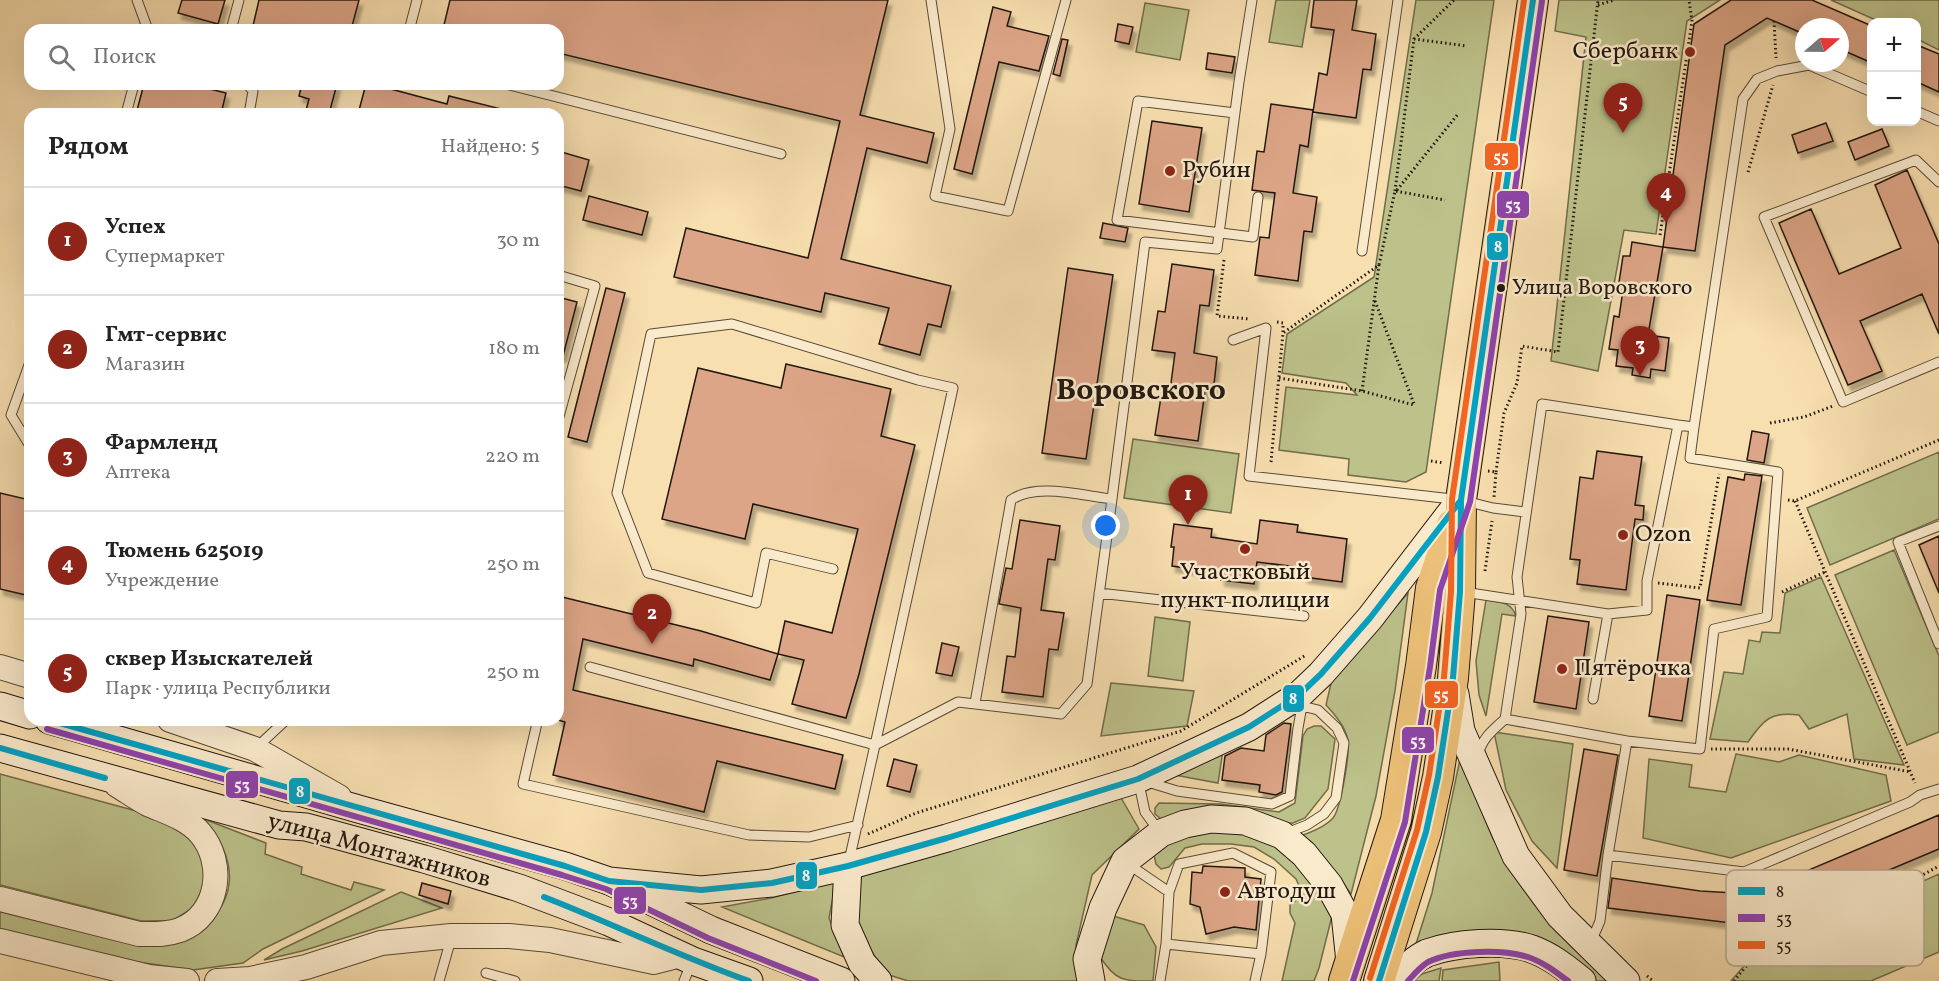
<!DOCTYPE html>
<html lang="ru">
<head>
<meta charset="utf-8">
<style>
	body { margin:0; font-family:Vollkorn,serif; background:#f6f6f6; color:#222 }
	.controls { position:absolute; right:18px; top:18px; display:grid; overflow:hidden; border-radius:12px; box-shadow:0 6px 24px #0002 }
	.controls button { width:54px; height:54px; display:grid; place-items:center; padding:0; border:0; border-bottom:2px solid #e0e0e0; background:#fff; color:#222; font:30px sans-serif }
	.compass { position:absolute; left:1795px; top:18px; width:54px; height:54px; border-radius:50%; background:#fff; box-shadow:0 6px 24px #0002; rotate:70deg }
	.you { position:absolute; left:1106px; top:526px; width:21px; height:21px; margin:-15px; border:4px solid #fff; border-radius:50%; background:#1a73e8; box-shadow:0 0 0 9px #1a73e833 }
	.badge { display:grid; place-items:center; width:39px; height:39px; border-radius:50%; background:#8f2418; color:#fff; font-size:20px; font-weight:700 }
	.pin { position:absolute; translate:-50% -50px; filter:drop-shadow(0 2px 3px #0008) }
	.pin::after { content:''; position:absolute; top:32px; width:21px; height:18px; background:inherit; clip-path:polygon(0 0,100% 0,50% 100%) }
	.list { margin:0; padding:0; list-style:none }
	h2 { display:flex; justify-content:space-between; align-items:center; height:78px; margin:0; padding:0 24px; font-size:26px }
	h2 small { font-size:20px; font-weight:400; color:#767676 }
	.list li { display:grid; grid-template-columns:39px 1fr auto; gap:18px; align-items:center; box-sizing:border-box; height:108px; padding:0 24px; border-top:2px solid #e0e0e0 }
	.list b { display:block; font-size:22px; white-space:nowrap }
	.list p { margin:0; font-size:20px; white-space:nowrap; color:#767676 }
	.list em { font-size:20px; font-style:normal; color:#767676 }
	.icon { flex:none; width:33px; height:33px; fill:none; stroke:currentColor; stroke-width:2; stroke-linecap:round; stroke-linejoin:round }
	.map { position:relative; flex:none; width:1939px; height:981px; overflow:hidden }
	.search { position:absolute; background:#fff; box-shadow:0 6px 24px #0002; left:24px; top:24px; width:540px; height:66px; display:flex; align-items:center; gap:15px; box-sizing:border-box; padding:0 21px; border-radius:18px; color:#767676; font-size:22px }
	.panel { position:absolute; background:#fff; box-shadow:0 6px 24px #0002; left:24px; top:108px; width:540px; height:618px; border-radius:18px }
	.map>svg:first-child { display:block }
</style>
</head>
<body>
<div class="map">
<svg width="1939" height="981" viewBox="0 0 1939 981">
	<defs>
		<filter id="shadow"><feDropShadow dx="3.5" dy="6" stdDeviation="1.5" flood-color="#0004"/></filter>
	</defs>
	<rect width="100%" height="100%" fill="#f8dfb0"/>
	<filter id="stains"><feTurbulence type="fractalNoise" baseFrequency=".00333" numOctaves="4"/><feColorMatrix values="0 0 0 0 .2 0 0 0 0 .09 0 0 0 0 .02 0 0 0 .5 -.17"/></filter>
	<radialGradient id="worn" r=".72"><stop offset=".6" stop-color="#630" stop-opacity="0"/><stop offset="1" stop-color="#630" stop-opacity=".3"/></radialGradient>
	<path fill="#bdc28b" stroke="#706d4d" stroke-width="1.5" d="M1276,0H1310L1302,47L1269,42Z
		M1416,0H1494L1426,472L1406,482L1348,475L1349,459L1279,450L1286,387L1357,395L1346,383L1282,373L1287,334L1374,277Z
		M1559,0H1720L1687,21L1656,234L1624,230L1598,371L1551,361L1586,37L1555,31Z
		M1831,0H1939V50L1917,39L1916,22H1880Z
		M1145,3L1189,10L1180,60L1136,52Z
		M1133,439L1239,454L1231,513L1124,498Z
		M1939,452V519L1830,565L1807,508Z
		M1894,550L1939,656V732L1907,745L1835,575Z
		M1821,577L1904,765L1854,759L1847,714L1809,729L1799,715C1771,711 1763,720 1748,742L1710,739L1724,672L1743,674L1749,640L1760,642L1762,632L1780,633L1785,593Z
		M1408,593L1395,691L1376,796L1351,894L1328,863L1300,836C1312,832 1325,827 1333,818C1341,808 1350,753 1348,740C1345,726 1335,715 1326,705L1332,679Z
		M1486,600C1499,602 1511,601 1516,616L1502,614L1486,716L1479,695L1476,661Z
		M1155,617L1190,622L1183,681L1148,676Z
		M1111,683L1194,691L1187,726L1101,736Z
		M1314,726H1321L1335,739L1328,789L1305,818L1293,823L1283,824L1161,819L1155,814V808L1159,803L1221,804L1279,812L1295,803L1303,736L1307,729Z
		M1494,732L1573,744L1557,868L1532,841L1506,790Z
		M1223,750L1218,783L1169,774Z
		M1736,754L1779,762L1799,755L1886,775L1891,801L1731,858L1643,838L1649,759L1692,765L1689,787L1726,792Z
		M1460,759L1493,839L1534,904L1609,981H1594L1578,967L1416,944L1432,893Z
		M0,774L162,818L189,834L205,858V884L193,908L172,921H141L0,885Z
		M1120,796L1139,829L1092,875L1076,945L1077,981H908L886,974L858,930L856,896L863,871Z
		M204,819L266,843L265,854L302,867L301,874L351,890L354,882L384,890L263,949L243,963L193,970L102,957L0,931V908L189,938C239,906 241,863 204,819Z
		M1220,828L1269,838L1291,855L1333,912L1319,968L1314,981H1282L1295,923L1290,913V905L1303,895L1296,879L1274,859L1254,847L1231,844H1202L1185,848L1169,867L1161,869L1156,864L1154,855L1177,837Z
		M1939,874V952L1871,981H1731L1750,959Z
		M836,881L829,918L844,957L722,907L771,898Z
		M401,892L442,908L302,951L264,960L282,949Z
		M1113,916L1144,925L1156,947L1153,981C1121,981 1117,981 1100,957Z
		M1499,962L1500,981H1442L1443,970Z
		M1441,968L1439,981H1413L1422,974Z"/>
	<path fill="#dda587" stroke="#22180f" stroke-width="1.5" filter="url(#shadow)" d="M182,0H225L218,24L178,13Z
		M259,0H359L351,30H252Z
		M450,0H888L860,115L934,133L927,163L867,148L841,259L951,286L941,327L928,324L920,355L879,344L889,308L825,293L821,312L674,277L686,228L808,258L840,121L558,53V30H465L444,25Z
		M1314,0H1357L1352,30L1376,34L1371,70L1363,69L1356,118L1313,112L1319,73L1327,75L1334,30L1311,27Z
		M1731,0H1812L1872,26V63L1840,49V27H1804V34L1767,18L1725,45L1695,251L1663,247L1694,24Z
		M993,7L1011,12L1007,26L1049,36L1039,71L999,62L972,174L954,169Z
		M1118,24L1133,27L1129,44L1115,41Z
		M1062,39L1068,40L1060,76L1053,74Z
		M1917,45L1939,54V92L1917,82Z
		M1208,53L1235,57L1232,73L1206,69Z
		M144,84L160,86L162,84H190L226,93L221,114H136Z
		M302,84H337L329,114H305L309,99L299,96Z
		M366,84H372L447,104L449,96L501,109L500,114H358Z
		M1271,104L1313,110L1308,147L1300,145L1293,193L1317,197L1312,232L1304,231L1298,281L1255,275L1260,237L1269,238L1275,193L1252,190L1257,151L1264,152Z
		M1152,121L1202,128L1189,212L1139,204Z
		M1826,123L1833,141L1798,153L1792,135Z
		M1882,129L1889,146L1855,160L1848,142Z
		M558,151L589,160L581,191L558,185Z
		M1907,170L1939,244V334L1922,294L1860,321L1882,371L1848,385L1779,223L1811,209L1839,274L1901,248L1875,185Z
		M589,196L648,212L642,235L583,220Z
		M1103,223L1128,228L1125,242L1100,238Z
		M1632,242L1663,247L1648,335L1669,338L1665,371L1651,369L1650,378L1632,375L1633,368L1616,366L1618,350L1609,349L1614,316L1619,317L1623,290L1618,289L1623,256H1630Z
		M1172,264L1214,270L1209,306L1200,305L1194,353L1217,357L1213,393L1205,391L1198,441L1155,435L1161,397L1169,398L1175,353L1152,350L1158,311L1165,312Z
		M1068,268L1113,275L1086,459L1042,453Z
		M606,288L625,293L587,442L568,437Z
		M558,297L577,302L563,356H558Z
		M786,364L891,389L881,436L915,445L859,674L846,718L792,704L804,660L778,654L785,621L832,633L858,529L753,504L745,539L662,519L698,368L781,388Z
		M1752,431L1769,434L1764,463L1747,460Z
		M1597,451L1642,457L1635,505L1644,506L1643,520L1635,519L1626,590L1577,584L1580,560L1570,559L1580,477L1593,479Z
		M1745,474L1762,476L1741,605L1707,600L1728,477L1744,480Z
		M0,493L30,500V596L0,589Z
		M1020,520L1060,526L1055,560L1048,559L1041,610L1064,613L1058,650L1049,649L1043,697L1002,692L1007,656L1015,657L1021,608L999,604L1006,568L1012,569Z
		M1260,520L1298,525L1297,532L1347,539L1342,582L1304,577L1305,568L1257,562L1254,584L1221,580L1222,573L1172,566L1174,547H1171L1174,524L1212,529L1211,537L1257,544Z
		M1939,536V593L1919,545Z
		M1667,595L1700,600L1682,721L1649,716Z
		M558,596L701,631L778,654L770,680L694,659L693,666L583,639L573,690L843,755L835,789L717,761L704,812L553,775L565,722L558,720Z
		M1548,616L1589,622L1576,709L1534,702Z
		M942,643L959,647L952,676L936,673Z
		M1284,723L1291,724L1282,792L1276,795L1259,792L1260,785L1222,780L1225,756L1241,748L1264,751L1266,735Z
		M1584,749L1618,755L1597,876L1564,870Z
		M894,759L917,765L910,792L887,786Z
		M1939,815V849L1756,926L1608,908L1612,878L1700,891L1752,894Z
		M1203,866L1245,868V877L1261,879L1256,930L1234,927L1206,934L1200,907L1190,904L1192,872L1202,873Z
		M422,883L451,891L448,904L419,895Z"/>
	<g fill="none" stroke-linecap="round" stroke-linejoin="round">
		<defs>
			<path id="service" d="M137,0L148,30
				M931,0L950,129L935,196L1008,211L1066,0
				M231,30L239,0
				M411,30L410,27L417,0
				M247,84L253,91L249,114
				M506,84L781,154
				M1916,111L1939,121
				M1235,113L1138,101L1117,220L1253,237L1258,197
				M126,114L134,84
				M1939,182L1916,160L1764,217L1843,402L1939,362
				M1362,251L1398,0
				M558,275L595,286L558,420
				M1233,340L1266,328L1249,476L1461,500L1493,508L1525,512
				M30,362L11,415L30,446
				M1939,526L1898,542L1939,644
				M833,569L766,553L756,603L648,573L617,493L651,334L732,324L918,380L953,388L875,745L958,702L1061,714L1087,684L1112,499
				M1464,592L1608,614L1647,610V581L1678,425L1694,427L1743,99L1757,79L1777,71L1809,65L1872,92
				M1099,593L1304,616
				M590,667L875,745L849,861
				M1593,699L1608,614
				M975,703L1011,500C1036,482 1083,496 1112,499L1145,242L1217,249L1239,82L1252,0
				M537,723L523,784L749,835L809,837L858,825
				M1627,741L1505,719L1521,614L1517,577L1542,404L1678,425
				M257,747L286,720
				M1478,755C1482,738 1493,730 1505,719
				M1159,831L1145,812L1138,779L1177,791L1272,804L1290,796L1298,728L1302,706L1300,698
				M1284,834L1307,825L1324,814L1336,798L1344,743L1337,728L1318,710L1302,706
				M1608,855L1744,872L1910,802L1920,795L1939,789
				M1128,864L1169,892L1166,944L1160,981
				M1591,942L1600,921L1608,855L1627,741L1700,749L1714,629L1767,617L1778,472L1690,458L1694,427
				M1166,944L1261,954L1271,872L1233,853L1179,864L1169,892
				M486,973L515,981
				M439,981L451,939
				M684,981L691,964
				M1255,981L1261,954"/>
			<path id="tertiary" d="M0,667L30,676
				M170,720L255,749L339,797
				M0,899L139,934C153,934 166,935 180,930C219,915 226,863 200,833C187,818 166,812 148,804C138,799 127,791 117,785
				M0,941L149,977L187,981
				M217,981L250,979L306,967L381,943L451,936H509L550,940L654,962L681,955"/>
			<path id="secondary" d="M1455,694L1461,731L1516,856L1560,916L1626,981
				M0,706L30,715
				M49,720L362,810L565,866L609,881L711,930L841,981
				M0,748L279,825L306,827L424,859L519,888L609,922L693,961L749,981
				M848,866L845,925L862,963L878,981
				M609,881L701,890L772,883L848,866L947,838L1138,779L1249,727L1299,695L1321,674L1370,618L1456,506
				M1091,981L1087,959L1103,908L1125,861L1161,833L1185,824L1211,819L1245,821L1282,835L1304,854L1329,885L1345,914L1350,962
				M1397,981C1404,970 1414,959 1427,953C1454,943 1504,939 1532,949C1551,956 1566,968 1582,981"/>
			<path id="primary" d="M1344,981L1396,820L1421,666L1431,588L1452,525
				M1379,981L1426,832L1438,777L1453,678L1460,592L1461,500L1533,0"/>
		</defs>
		<use href="#service" stroke="#584a37" stroke-width="11"/>
		<use href="#tertiary" stroke="#584a37" stroke-width="26"/>
		<use href="#secondary" stroke="#22180f" stroke-width="29"/>
		<use href="#primary" stroke="#22180f" stroke-width="32"/>
		<path stroke="#22180f" stroke-width="3" stroke-dasharray="1.5 3" stroke-linecap="butt" d="M1598,5L1614,0
			M1774,21L1776,58
			M1414,39L1454,0
			M1748,172L1773,85
			M1397,190L1458,114
			M1395,191L1414,39L1467,46
			M1660,235L1692,21L1689,0
			M1224,260L1217,316L1250,319
			M1375,301L1414,404
			M1277,322L1283,323V333
			M1279,378L1362,391L1414,405
			M1362,391L1379,265
			M1770,423L1804,417L1833,406
			M1431,461L1444,463
			M1271,462L1283,333L1379,265L1395,191L1445,200
			M1488,471L1496,472L1494,497
			M1496,472L1504,413L1517,383L1522,346L1558,352L1598,0
			M1788,500L1795,501L1939,440
			M1795,501L1915,783
			M1485,571L1492,521
			M1658,583L1700,588L1719,474
			M1782,592L1825,572
			M1711,749H1788L1911,772
			M868,834L916,813L1181,731L1306,655
			M1647,976L1653,981
			M1734,981L1758,952L1880,898L1939,866"/>
		<use href="#service" stroke="#faeacc" stroke-width="9"/>
		<use href="#tertiary" stroke="#faeacc" stroke-width="24"/>
		<use href="#secondary" stroke="#faeacc" stroke-width="27"/>
		<use href="#primary" stroke="#ecc078" stroke-width="30"/>
		<defs>
			<path id="bus-1" d="M49,720L565,866L609,881L701,890L772,883L848,866L947,838L1138,779L1249,727L1299,695L1321,674L1370,618L1461,500
				M0,748L105,778
				M544,897C613,924 679,956 749,981
				M1379,981L1426,832L1438,777L1453,678L1460,592L1461,500L1533,0"/>
			<path id="bus-2" d="M47,729L562,875L606,889L708,938L816,981
				M1353,981L1405,822L1430,667L1440,590L1470,502L1542,1
				M1408,981C1414,974 1420,967 1428,962C1453,950 1502,949 1528,957C1543,962 1556,972 1568,981"/>
			<path id="bus-3" d="M1370,978L1417,830L1429,775L1444,677L1451,592L1452,499L1524,0"/>
		</defs>
		<use href="#bus-1" stroke="#faeacc" stroke-width="10"/>
		<use href="#bus-2" stroke="#faeacc" stroke-width="10"/>
		<use href="#bus-3" stroke="#faeacc" stroke-width="10"/>
		<use href="#bus-1" stroke="#02a2c4" stroke-width="6"/>
		<use href="#bus-2" stroke="#8e44ad" stroke-width="6"/>
		<use href="#bus-3" stroke="#f26522" stroke-width="6"/>
	</g>
	<g fill="#8f2418" stroke="#faeacc" stroke-width="2">
		<circle cx="1690" cy="52" r="6"/>
		<circle cx="1170" cy="171" r="6"/>
		<circle cx="1623" cy="535" r="6"/>
		<circle cx="1245" cy="549" r="6"/>
		<circle cx="1562" cy="669" r="6"/>
		<circle cx="1225" cy="892" r="6"/>
	</g>
	<circle fill="#22180f" stroke="#faeacc" stroke-width="2" cx="1501" cy="288" r="5"/>
	<g text-anchor="middle" dominant-baseline="central" stroke-width="5" stroke-linejoin="round" paint-order="stroke">
		<g font-size="22" fill="#22180f" stroke="#faeacc" text-anchor="start">
			<text x="1512" y="288">Улица Воровского</text>
		</g>
		<g font-size="24" fill="#22180f" stroke="#faeacc" text-anchor="start">
			<text x="1678" y="52" text-anchor="end">Сбербанк</text>
			<text x="1182" y="171">Рубин</text>
			<text x="1635" y="535">Ozon</text>
			<text x="1245" y="573" text-anchor="middle">Участковый<tspan x="1245" dy="28">пункт полиции</tspan></text>
			<text x="1574" y="669">Пятёрочка</text>
			<text x="1237" y="892">Автодуш</text>
		</g>
		<g font-size="24" fill="#22180f" stroke="#faeacc">
			<text transform="translate(379 851) rotate(15)">улица Монтажников</text>
		</g>
		<g font-size="30" font-weight="bold" fill="#22180f" stroke="#faeacc">
			<text x="1141" y="391">Воровского</text>
		</g>
	</g>
	<rect x="1726" y="870" width="198" height="96" rx="9" fill="#faeacc" stroke="#b9ab93" stroke-width="1.5"/>
	<rect x="1738" y="887" width="27" height="8" fill="#02a2c4"/>
	<rect x="1738" y="914" width="27" height="8" fill="#8e44ad"/>
	<rect x="1738" y="941" width="27" height="8" fill="#f26522"/>
	<g font-size="16" fill="#22180f">
		<text x="1776" y="897">8</text>
		<text x="1776" y="924">53</text>
		<text x="1776" y="951">55</text>
	</g>
	<g stroke="#faeacc" stroke-width="2">
		<rect x="1484" y="142" width="35" height="29" rx="6" fill="#f26522"/>
		<rect x="1496" y="190" width="34" height="29" rx="6" fill="#8e44ad"/>
		<rect x="1486" y="232" width="23" height="29" rx="6" fill="#02a2c4"/>
		<rect x="1424" y="680" width="35" height="29" rx="6" fill="#f26522"/>
		<rect x="1282" y="684" width="23" height="29" rx="6" fill="#02a2c4"/>
		<rect x="1401" y="726" width="34" height="28" rx="6" fill="#8e44ad"/>
		<rect x="225" y="770" width="34" height="29" rx="6" fill="#8e44ad"/>
		<rect x="288" y="777" width="23" height="28" rx="6" fill="#02a2c4"/>
		<rect x="795" y="861" width="23" height="29" rx="6" fill="#02a2c4"/>
		<rect x="613" y="886" width="34" height="29" rx="6" fill="#8e44ad"/>
	</g>
	<g font-size="16" text-anchor="middle" font-weight="bold" fill="#fff">
		<text x="1501" y="162">55</text>
		<text x="1513" y="210">53</text>
		<text x="1498" y="252">8</text>
		<text x="1441" y="700">55</text>
		<text x="1293" y="704">8</text>
		<text x="1418" y="746">53</text>
		<text x="242" y="790">53</text>
		<text x="300" y="797">8</text>
		<text x="806" y="881">8</text>
		<text x="630" y="906">53</text>
	</g>
	<rect width="100%" height="100%" filter="url(#stains)"/>
	<rect width="100%" height="100%" fill="url(#worn)"/>
</svg>
<div class="controls">
<button>+</button>
<button>−</button>
</div>
<svg class="compass" viewBox="-18 -18 36 36"><path d="M0-13l5 13h-10z" fill="#e53935"/><path d="M0 13l5-13h-10z" fill="#767676"/></svg>
<div class="you"></div>
<div class="pin badge" style="left:1188px;top:525px">1</div>
<div class="pin badge" style="left:652px;top:644px">2</div>
<div class="pin badge" style="left:1640px;top:376px">3</div>
<div class="pin badge" style="left:1666px;top:223px">4</div>
<div class="pin badge" style="left:1623px;top:133px">5</div>
<div class="search"><svg class="icon" aria-label="search" viewBox="0 0 24 24"><circle cx="10" cy="10" r="6"/><path d="M15 15l6 6"/></svg>Поиск</div>
<section class="panel">
<h2>Рядом<small>Найдено: 5</small></h2>
<ul class="list">
<li><span class="badge">1</span><div><b>Успех</b><p>Супермаркет</p></div><em>30 m</em></li>
<li><span class="badge">2</span><div><b>Гмт-сервис</b><p>Магазин</p></div><em>180 m</em></li>
<li><span class="badge">3</span><div><b>Фармленд</b><p>Аптека</p></div><em>220 m</em></li>
<li><span class="badge">4</span><div><b>Тюмень 625019</b><p>Учреждение</p></div><em>250 m</em></li>
<li><span class="badge">5</span><div><b>сквер Изыскателей</b><p>Парк · улица Республики</p></div><em>250 m</em></li>
</ul>
</section>
</div>
</body>
</html>
